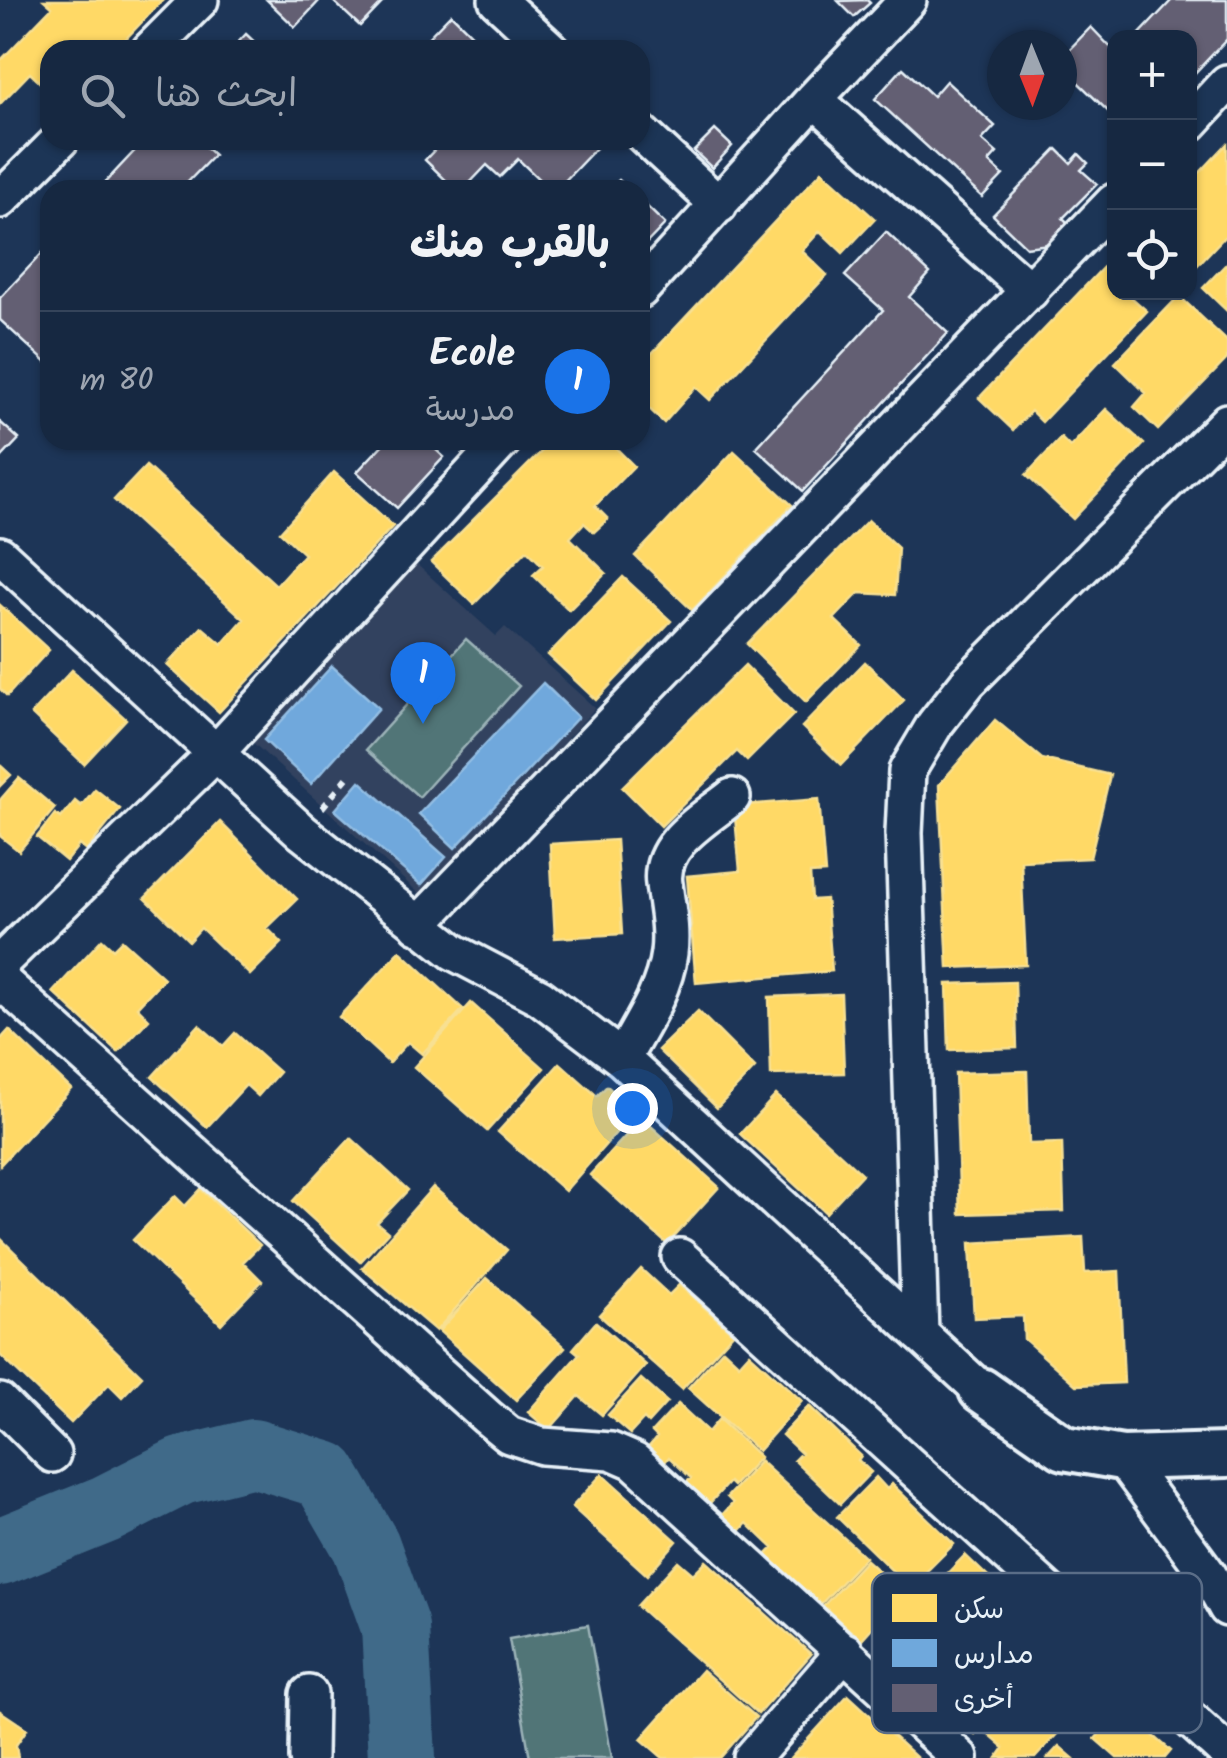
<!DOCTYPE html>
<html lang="ar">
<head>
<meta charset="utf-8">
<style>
	body { margin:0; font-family:Kalam,"Playpen Sans Arabic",sans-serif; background:#23344c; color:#f1f3f6; direction:rtl }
	.controls { position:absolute; right:30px; top:30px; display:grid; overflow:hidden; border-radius:20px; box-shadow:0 2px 8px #0004 }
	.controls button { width:90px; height:90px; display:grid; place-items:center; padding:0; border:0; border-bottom:2px solid #35445a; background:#162841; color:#f1f3f6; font:50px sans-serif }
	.compass { position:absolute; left:987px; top:30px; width:90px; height:90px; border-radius:50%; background:#162841; box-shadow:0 2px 8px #0004; rotate:179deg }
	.you { position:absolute; left:632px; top:1108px; width:35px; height:35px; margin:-25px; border:8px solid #fff; border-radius:50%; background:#1a73e8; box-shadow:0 0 0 15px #1a73e833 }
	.badge { display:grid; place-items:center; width:65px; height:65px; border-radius:50%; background:#1a73e8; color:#fff; font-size:32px; font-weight:700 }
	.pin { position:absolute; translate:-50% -82px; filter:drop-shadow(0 2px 5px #0008) }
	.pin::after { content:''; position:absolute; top:52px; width:35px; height:30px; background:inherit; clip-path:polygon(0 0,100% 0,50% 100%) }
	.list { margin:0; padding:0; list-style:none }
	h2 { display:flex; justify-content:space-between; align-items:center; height:130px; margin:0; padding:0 40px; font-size:42px }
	h2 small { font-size:32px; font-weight:400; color:#9ea6b1 }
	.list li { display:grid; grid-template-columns:65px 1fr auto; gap:30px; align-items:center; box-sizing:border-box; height:140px; padding:0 40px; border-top:2px solid #35445a }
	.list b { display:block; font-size:38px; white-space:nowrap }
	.list p { margin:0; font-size:32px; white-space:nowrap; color:#9ea6b1 }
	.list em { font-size:32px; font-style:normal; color:#9ea6b1 }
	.icon { flex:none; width:55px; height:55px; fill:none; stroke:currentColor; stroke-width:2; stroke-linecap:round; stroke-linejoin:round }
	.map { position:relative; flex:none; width:1227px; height:1758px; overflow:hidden; direction:ltr }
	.search { position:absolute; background:#162841; box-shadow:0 2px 8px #0004; left:40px; top:40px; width:610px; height:110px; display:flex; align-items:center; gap:25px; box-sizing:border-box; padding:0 35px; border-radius:30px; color:#9ea6b1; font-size:38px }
	.panel { position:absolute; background:#162841; box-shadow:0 2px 8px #0004; left:40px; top:180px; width:610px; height:270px; border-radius:30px; direction:rtl }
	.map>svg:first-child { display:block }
</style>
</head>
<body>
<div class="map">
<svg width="1227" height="1758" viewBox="0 0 1227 1758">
	<rect width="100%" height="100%" fill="#1d3557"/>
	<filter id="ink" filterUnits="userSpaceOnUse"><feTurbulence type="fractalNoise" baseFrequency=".01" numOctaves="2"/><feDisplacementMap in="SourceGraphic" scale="20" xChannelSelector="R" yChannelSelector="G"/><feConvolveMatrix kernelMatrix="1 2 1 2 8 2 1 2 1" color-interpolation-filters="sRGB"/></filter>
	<g filter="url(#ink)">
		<path fill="#32425f" d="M413,561L496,636L505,627L595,708L423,897L250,740Z"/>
		<path fill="#517577" stroke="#9cb3b8" stroke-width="2.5" d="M466,639L519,686L419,797L366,750Z
			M588,1625L612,1758H530L509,1639Z"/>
		<path fill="#ffd966" stroke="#f8e092" stroke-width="2.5" d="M44,0H163L115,50H50V92L30,73L0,104V61L52,7Z
			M1227,144V234L1190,273V183Z
			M822,171L875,219L843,253L820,231L802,251L827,275L710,400L696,387L664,423L640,400V366Z
			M1114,256V292H1135L1131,297L1147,311L1042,422L1031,411L1013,430L979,398Z
			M1227,263V311L1203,288Z
			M1179,296L1227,341V359L1158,430L1134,407L1146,393L1115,363Z
			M1106,409L1144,444L1073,519L1026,475L1061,438L1070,447Z
			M553,440H608L634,466L595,506L608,519L594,532L584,523L570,538L606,573L569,610L533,575L543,566L527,550L474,604L431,562Z
			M734,451L792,505L692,610L635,556Z
			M146,466L276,585L304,554L280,532L334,472L393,526L219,712L167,665L202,627L222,644L244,619L114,500Z
			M868,520L898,548L895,595L859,593L834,619L861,645L806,702L747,644Z
			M623,577L671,621L596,700L548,655Z
			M0,605L49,650L7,696L0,689Z
			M865,662L904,700L841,765L802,727Z
			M745,665L794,714L747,761L737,751L661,826L622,787Z
			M72,670L126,719L84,764L31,714Z
			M995,720L1042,759L1110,775L1090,858L1021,861L1026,965L948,968L939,785Z
			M0,765L11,775L0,786Z
			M19,778L55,808L19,851L0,836V800Z
			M95,789L120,809L86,851L79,845L66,861L37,837L55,814L61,818L75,801L81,806Z
			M819,799L825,873L810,874L812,900L826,899L832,971L696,983L687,876L740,871L734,806Z
			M220,822L297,899L267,928L282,943L250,975L201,928L189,941L145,898Z
			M616,840L622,934L555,938L550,844Z
			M102,939L113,949L122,940L164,978L137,1007L149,1019L118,1052L53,992Z
			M400,951L463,1009L422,1054L408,1042L389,1063L339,1017Z
			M1015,982L1017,1048L949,1050L947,984Z
			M841,994L844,1073L771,1075L769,997Z
			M471,1003L544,1068L487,1131L414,1067Z
			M698,1011L755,1068L717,1108L658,1050Z
			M199,1025L223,1046L235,1033L279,1072L258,1096L246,1085L207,1127L152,1077Z
			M9,1030L71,1089L0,1165V1040Z
			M560,1063L597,1096L607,1086L635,1111L565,1191L498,1132Z
			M1027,1071L1029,1144L1062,1143L1064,1211L960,1214L955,1073Z
			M776,1095L862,1174L826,1213L740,1134Z
			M642,1118L719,1187L667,1244L590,1175Z
			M351,1138L408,1190L377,1223L388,1232L360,1262L293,1201Z
			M433,1187L507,1250L436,1331L362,1268Z
			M201,1189L260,1245L243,1262L262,1281L221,1324L133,1240L175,1196L185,1206Z
			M1083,1237L1085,1273L1119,1271L1124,1383L1076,1385L1024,1339L1023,1316L974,1318L970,1243Z
			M0,1238L142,1376L122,1397L109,1384L71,1423L0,1355Z
			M641,1269L669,1295L679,1285L733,1333L682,1389L599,1315Z
			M487,1278L565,1347L516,1400L439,1331Z
			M596,1322L646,1365L602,1415L579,1396L549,1430L528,1412L579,1354L573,1349Z
			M723,1349L739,1364L749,1353L802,1401L758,1451L688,1388Z
			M641,1379L667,1402L648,1423L644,1419L630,1434L608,1415Z
			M678,1404L708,1432L719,1419L760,1457L733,1486L729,1482L709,1504L686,1483L691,1478L669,1457L664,1463L648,1448L657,1437L652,1432Z
			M809,1406L861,1456L858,1460L871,1472L840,1504L794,1460L801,1453L782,1435Z
			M760,1461L865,1557L820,1605L766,1555L773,1548L747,1523L740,1531L722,1515L733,1503L727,1497Z
			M602,1474L677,1541L647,1575L572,1507Z
			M876,1477L887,1489L892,1484L954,1544L910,1588L837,1517Z
			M965,1555L1011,1599L984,1627L974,1618L959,1635L922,1600Z
			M866,1560L903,1593L861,1640L823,1606Z
			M678,1561L693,1574L706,1561L811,1654L758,1714L637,1606Z
			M702,1670L756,1717L720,1758H663L641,1739Z
			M1117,1685L1132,1698L1123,1709L1171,1751L1165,1758H1117L1095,1739L1102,1731L1087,1719Z
			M981,1689L1008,1714L1020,1702L1057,1734L1035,1758H997L1004,1748L981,1728L975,1735L955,1718Z
			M848,1695L917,1758H791Z
			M0,1711L27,1729L16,1745L18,1758H0Z
			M1059,1746L1073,1758H1048Z"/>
		<path fill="#6fa8dc" stroke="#93bee4" stroke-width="2.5" d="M332,666L379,708L311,784L264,740Z
			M543,683L578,717L455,848L419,814Z
			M360,781L446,857L421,885L335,810Z"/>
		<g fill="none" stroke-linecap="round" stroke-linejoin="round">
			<path stroke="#416b89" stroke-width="68" d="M0,1552L106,1509L181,1471L253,1453L325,1475L366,1546L395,1627L402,1758"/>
		</g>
		<path fill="#635f73" stroke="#e8f1f8" stroke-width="2.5" d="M267,0H320L295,27Z
			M332,0H385L360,26Z
			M867,0L870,3L854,17L838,1Z
			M1172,0H1227V39L1190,78V38H1136Z
			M451,14L488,50H416Z
			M1091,27L1114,51V117L1062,67V57Z
			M246,34L263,50H231Z
			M903,68L933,96L946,81L995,126L982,140L997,153L989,162L1003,175L982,197L875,99Z
			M715,130L732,146L712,168L694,151Z
			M145,140H198L214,155L180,190H98Z
			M444,140H590L597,147L556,190H550L518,159L500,177L487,165L463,190H456L425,160Z
			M1057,149L1071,163L1079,154L1088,163L1081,170L1097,184L1063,218L1072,227L1057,243L1026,247L993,215Z
			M619,180L630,190H609Z
			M640,200L665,224L640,250Z
			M886,232L930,273L909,297L948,333L803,491L756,448L883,310L845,276Z
			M50,245V366L0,320V298Z
			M0,422L19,439L0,459Z
			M387,440H425L444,457L397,508L357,472Z"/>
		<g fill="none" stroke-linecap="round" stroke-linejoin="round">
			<defs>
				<path id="minor" d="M497,0L551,50
					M150,50L200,0
					M814,99L1030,291
					M1190,123L1227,83
					M640,132L719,205
					M0,200L60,140
					M640,290L814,99L908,0
					M0,555L302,832L454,952L540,997L622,1059L981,1390
					M418,925L1114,202
					M0,963L215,754L503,440
					M0,980L487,1417L509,1435L542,1446L611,1451L634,1461L960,1758
					M622,1059C640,1026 664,992 669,953C672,929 667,908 664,884C658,844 705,819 732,797
					M680,1257L1227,1753
					M920,1334L904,833L907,771L935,724L968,682L1227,422
					M0,1402L52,1454
					M1122,1458L1209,1576L1227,1608
					M308,1758L309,1694
					M752,1758L845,1651"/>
				<path id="tertiary" d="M981,1390L1064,1448L1122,1458L1227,1455"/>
			</defs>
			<use href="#minor" stroke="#e8f1f8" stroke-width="42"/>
			<use href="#tertiary" stroke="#e8f1f8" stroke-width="50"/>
			<path stroke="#e8f1f8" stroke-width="6" stroke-dasharray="8 8" stroke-linecap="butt" d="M322,808L347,778"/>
			<use href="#minor" stroke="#1d3557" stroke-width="35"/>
			<use href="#tertiary" stroke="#1d3557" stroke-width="42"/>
		</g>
	</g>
	<rect x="872" y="1573" width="330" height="160" rx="15" fill="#1d3557" stroke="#5a6d87" stroke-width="2.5"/>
	<rect x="892" y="1594" width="45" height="28" fill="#ffd966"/>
	<rect x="892" y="1639" width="45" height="28" fill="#6fa8dc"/>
	<rect x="892" y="1684" width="45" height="28" fill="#635f73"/>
	<g font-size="28" fill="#e8f1f8">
		<text x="954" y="1618">سكن</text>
		<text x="954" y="1663">مدارس</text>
		<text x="954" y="1708">أخرى</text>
	</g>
</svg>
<div class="controls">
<button>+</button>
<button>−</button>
<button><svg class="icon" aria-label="locate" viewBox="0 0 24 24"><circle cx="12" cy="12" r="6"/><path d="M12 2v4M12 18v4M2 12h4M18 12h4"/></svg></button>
</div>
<svg class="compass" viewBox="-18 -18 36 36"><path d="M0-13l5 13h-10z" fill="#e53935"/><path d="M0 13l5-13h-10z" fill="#9ea6b1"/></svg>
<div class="you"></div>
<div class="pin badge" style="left:423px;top:724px">1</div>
<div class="search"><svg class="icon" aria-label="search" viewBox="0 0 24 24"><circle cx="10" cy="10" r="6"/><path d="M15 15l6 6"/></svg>ابحث هنا</div>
<section class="panel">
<h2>بالقرب منك<small></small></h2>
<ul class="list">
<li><span class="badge">1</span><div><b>Ecole</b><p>مدرسة</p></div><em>80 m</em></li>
</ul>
</section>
</div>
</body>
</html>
